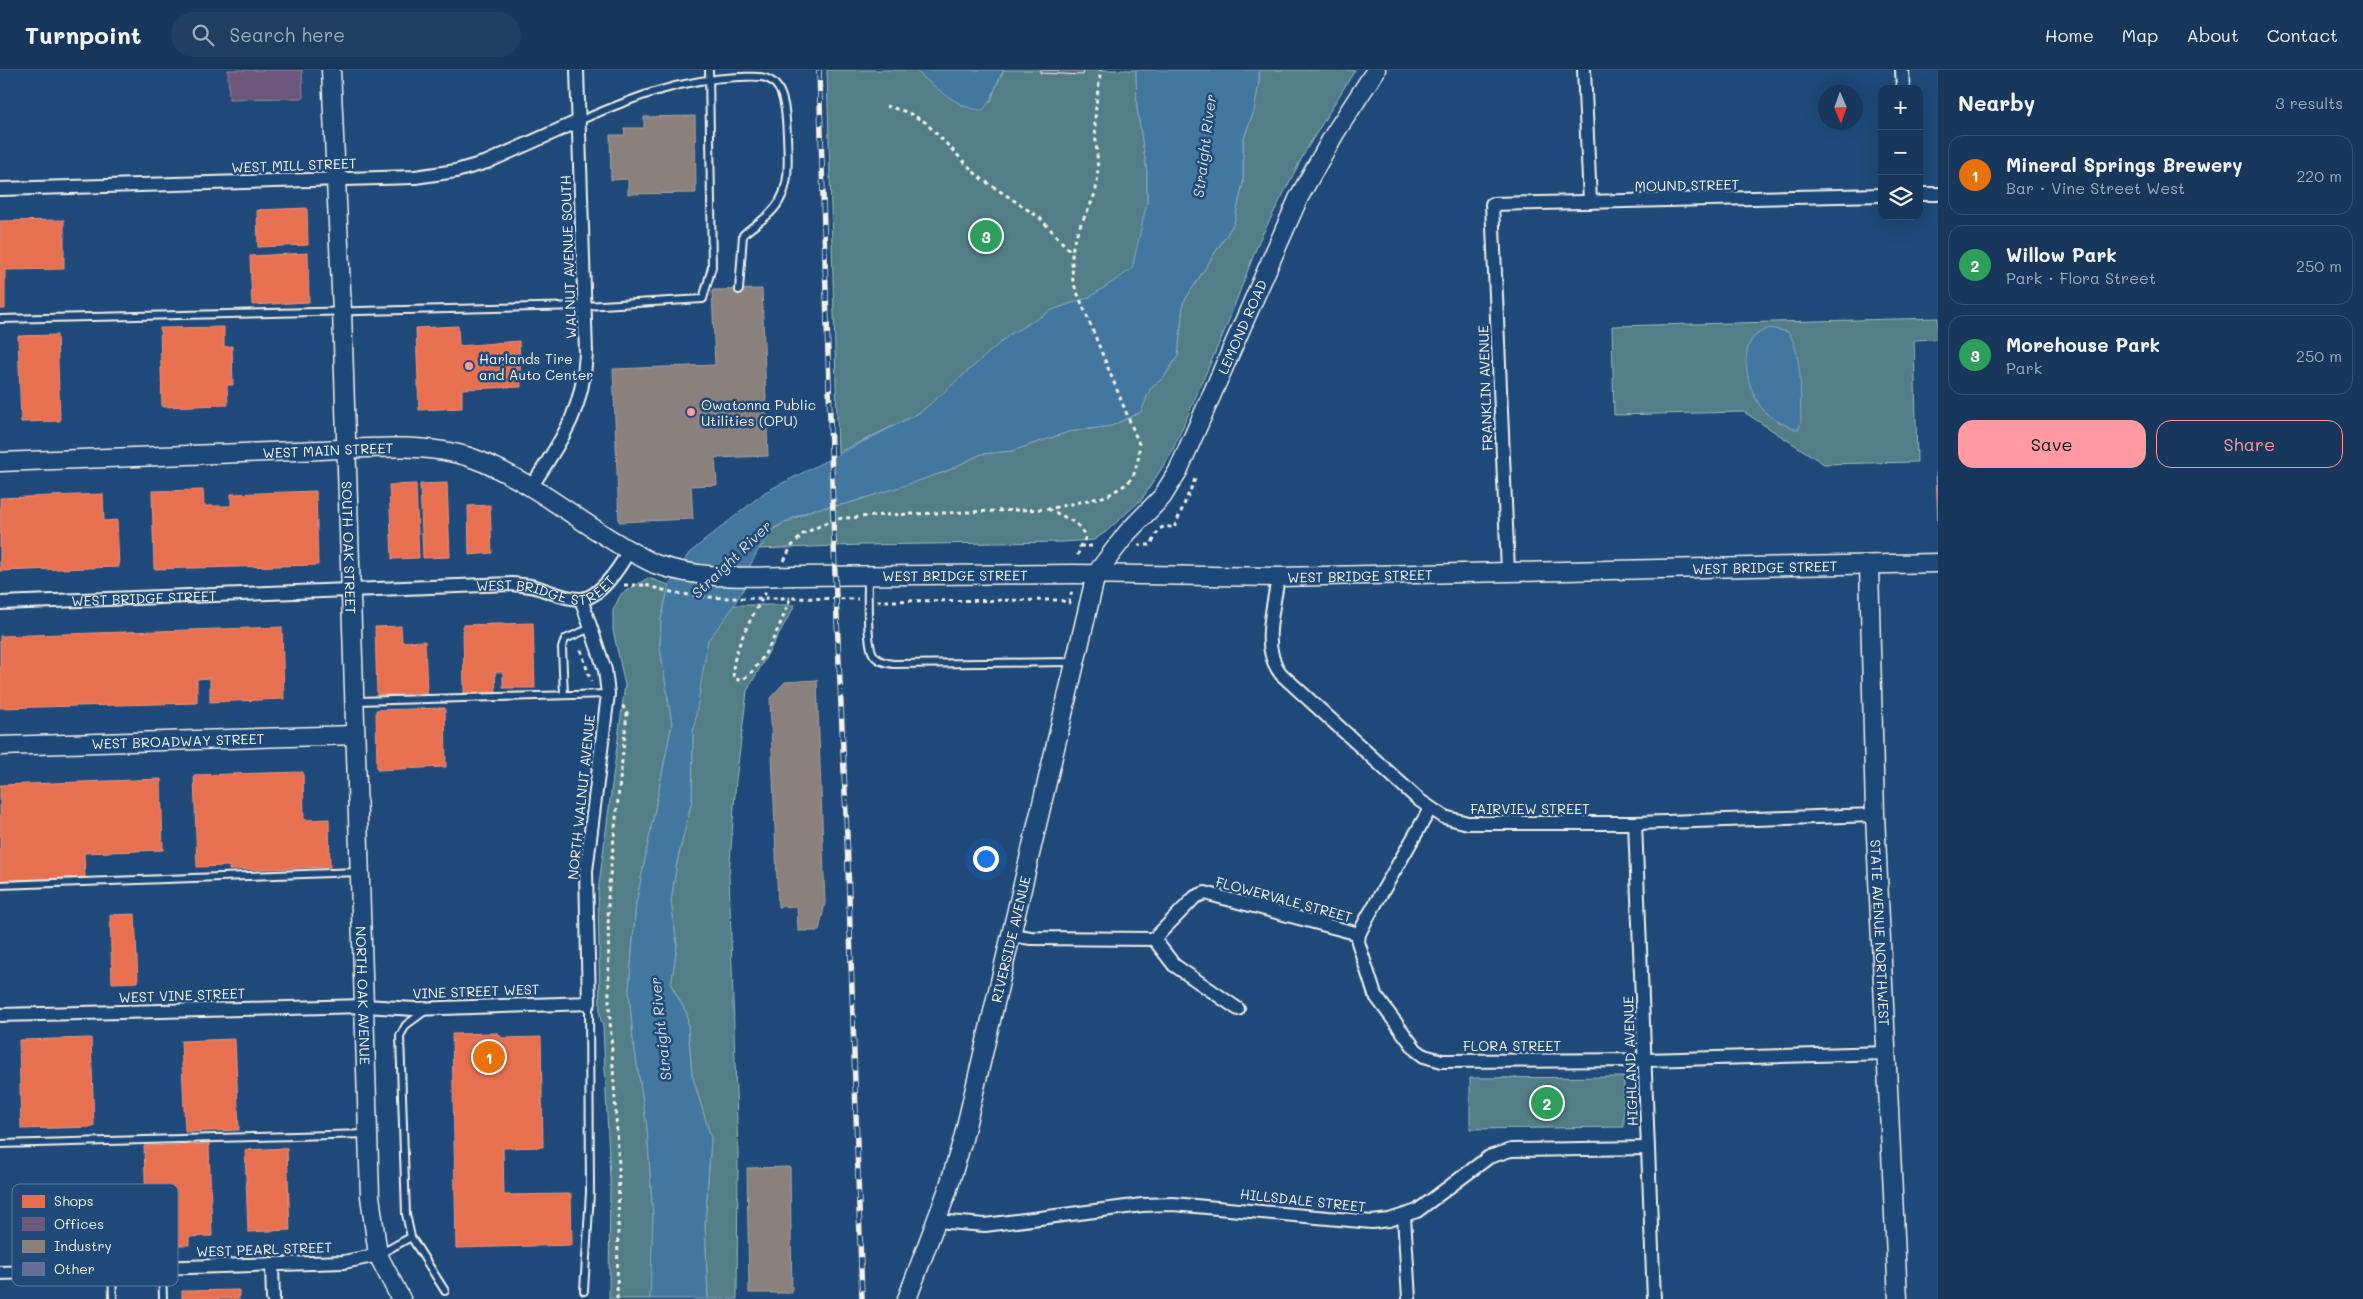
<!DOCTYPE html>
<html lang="en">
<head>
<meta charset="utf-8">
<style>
	body { margin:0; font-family:Mali,sans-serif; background:#203f62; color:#f1f3f6 }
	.controls { position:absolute; right:15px; top:15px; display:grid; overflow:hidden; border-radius:10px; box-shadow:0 5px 20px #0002 }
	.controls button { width:45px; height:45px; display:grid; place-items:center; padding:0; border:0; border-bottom:1px solid #365272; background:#17385c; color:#f1f3f6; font:25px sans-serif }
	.compass { position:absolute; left:1818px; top:15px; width:45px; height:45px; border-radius:50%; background:#17385c; box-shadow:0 5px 20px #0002; rotate:178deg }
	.you { position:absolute; left:985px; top:788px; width:18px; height:18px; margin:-12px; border:4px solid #fff; border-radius:50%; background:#1a73e8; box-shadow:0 0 0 8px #1a73e833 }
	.badge { display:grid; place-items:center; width:32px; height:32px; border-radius:50%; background:#ff9aa2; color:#fff; font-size:16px; font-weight:700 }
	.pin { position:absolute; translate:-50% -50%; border:2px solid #fff; box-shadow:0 1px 5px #0006 }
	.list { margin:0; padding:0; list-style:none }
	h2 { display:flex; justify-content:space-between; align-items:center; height:65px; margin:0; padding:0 20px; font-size:21px }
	h2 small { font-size:16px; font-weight:400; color:#9eacbb }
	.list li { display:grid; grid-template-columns:32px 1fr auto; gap:15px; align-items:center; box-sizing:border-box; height:80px; margin:0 10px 10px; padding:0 10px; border:1px solid #365272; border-radius:15px }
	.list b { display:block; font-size:19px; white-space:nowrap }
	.list p { margin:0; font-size:16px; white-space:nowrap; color:#9eacbb }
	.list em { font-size:16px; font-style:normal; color:#9eacbb }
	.actions { display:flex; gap:10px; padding:15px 20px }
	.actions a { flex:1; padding:11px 0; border:1px solid #ff9aa2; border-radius:15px; text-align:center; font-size:18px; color:#ff9aa2 }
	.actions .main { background:#ff9aa2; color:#111 }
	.icon { flex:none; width:28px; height:28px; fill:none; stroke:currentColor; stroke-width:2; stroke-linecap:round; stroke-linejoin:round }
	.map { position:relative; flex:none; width:1938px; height:1229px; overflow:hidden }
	header { display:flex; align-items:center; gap:30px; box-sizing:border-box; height:70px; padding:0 25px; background:#17385c; border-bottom:1px solid #365272 }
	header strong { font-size:24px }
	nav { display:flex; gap:28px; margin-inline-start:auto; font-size:18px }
	.search { width:350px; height:45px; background:#203f62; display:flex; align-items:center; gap:12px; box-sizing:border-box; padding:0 18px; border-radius:28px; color:#9eacbb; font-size:19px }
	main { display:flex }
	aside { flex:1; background:#17385c }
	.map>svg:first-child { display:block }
</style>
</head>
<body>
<header>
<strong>Turnpoint</strong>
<div class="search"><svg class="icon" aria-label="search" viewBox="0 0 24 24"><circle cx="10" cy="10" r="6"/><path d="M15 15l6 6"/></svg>Search here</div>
<nav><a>Home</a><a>Map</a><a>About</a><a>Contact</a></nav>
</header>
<main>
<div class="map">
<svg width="1938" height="1229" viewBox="0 0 1938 1229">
	<rect width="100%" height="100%" fill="#1f4a7a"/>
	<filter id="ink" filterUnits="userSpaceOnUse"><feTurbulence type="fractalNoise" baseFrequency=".02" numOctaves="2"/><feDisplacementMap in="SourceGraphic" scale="10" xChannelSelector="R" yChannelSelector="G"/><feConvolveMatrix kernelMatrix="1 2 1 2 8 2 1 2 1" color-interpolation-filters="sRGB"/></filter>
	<g filter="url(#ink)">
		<path fill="#517e87" stroke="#a2b8b8" d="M827,0H915L963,36L991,32L995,18L1004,0H1136L1137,38L1147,101V133L1133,199L1090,227L1052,240L921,342L838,383Z
			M1259,0H1355L1306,80L1259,171L1227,255L1171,384L1142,429L1107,461L1094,470L1062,472L863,475L759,479L775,458L814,439L846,434L947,401L981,384L1012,381L1068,362L1111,356L1141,342L1150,319L1163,308L1178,286L1183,233L1234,153L1243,113V70L1254,41L1259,12Z
			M1938,248V269L1914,270L1917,392L1824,394L1744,342L1614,345L1612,256Z
			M648,508L669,515L661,550L660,577L672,654L636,834L629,920L633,968L647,1057L653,1146L651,1222L650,1229H609L610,1110L603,957L600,947L598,822L625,615L613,560V540L621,524Z
			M733,535H795L747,621L736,710L729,805L738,1084L737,1229H708L705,1154L711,1068L692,1005L687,944L671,915L677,875L671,831L677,792L692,730L693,664L702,597L708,570Z
			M1624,1007V1057L1470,1059V1008Z"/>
		<path fill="#42779f" stroke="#89a8bc" d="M915,0H1004C995,13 994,29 983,40C961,41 931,14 915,0Z
			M1136,0H1259V12L1254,41L1243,70V113L1234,153L1183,233L1178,286L1163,308L1150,319L1141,342L1111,356L1068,362L1012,381L981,384L947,401L909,414L846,434L814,439L788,450L774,458L759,479L745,505L744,518L727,546L708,570L693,664L692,730L677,792L671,831L677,875L671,915L687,944L692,1005L711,1068L705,1154L708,1229H650L653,1146L647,1057L633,968L629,920L636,834L672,654L660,577L661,550L669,515L689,483L765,422L921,342L1009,265L1052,240L1090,227L1132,199L1147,132V101L1137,38Z
			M1770,258L1788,262C1803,283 1800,326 1801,352L1799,359H1794C1785,355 1774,350 1767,344C1751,329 1739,291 1751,271C1755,264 1762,261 1770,258Z"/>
		<path fill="#e76f51" stroke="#eb967e" d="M307,138L308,175L258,177L257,140Z
			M64,150V199L5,200V239H0V151Z
			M308,183L309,232L252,235L250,186Z
			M458,256L459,276L519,271L521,317L462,319V338L419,340L416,258Z
			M224,257V277L232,276L233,315H227L228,335L162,337L160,258Z
			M57,265L60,351L21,352L18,266Z
			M1936,403H1938V453Z
			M447,413L450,487L423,488L420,414Z
			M416,414L419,488L392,489L389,415Z
			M203,420L204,436H231V424L316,421L318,495L154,499L152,421Z
			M103,424L104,451L117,450L119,497L0,501V428Z
			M490,435L492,483L469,485L468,436Z
			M533,553L535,618H503V602H495L496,623H464L463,555Z
			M401,556L402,572L425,571L427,623L377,625L375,557Z
			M282,557L284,629L210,632V608L197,609V633L0,638V566Z
			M445,638L446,697L377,700L376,640Z
			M303,702L304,750L329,749L330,797L229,800V796L197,797L194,705Z
			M161,709L163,780L84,783L85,807L0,811V715Z
			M135,844L138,912L112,913L110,845Z
			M498,963L502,968L541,967L543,1077L503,1078L504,1125L571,1124L572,1175L456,1178L452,964Z
			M91,968L94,1057L21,1059L19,970Z
			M235,969L239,1060L185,1062L181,971Z
			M209,1074L212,1166L189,1167V1175H167V1166L147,1167L144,1076Z
			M287,1078L290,1160L248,1162L245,1080Z
			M239,1220V1229H182V1221Z"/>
		<path fill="#6d597a" stroke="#96879b" d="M228,0H302L303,28L229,29Z"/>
		<path fill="#8a817c" stroke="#aaa39c" d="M695,46L696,123L628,124V109L611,110L610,65H625L624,58H644V47Z
			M762,219L768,386L715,388L717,415L691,416L693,449L619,452L613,299L715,295L712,220Z
			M817,610L825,833L819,861H798L797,836L778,837L770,628L785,612Z
			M790,1097L792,1223H749L747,1098Z"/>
		<path fill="#646d95" stroke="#f4f1e8" d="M1040,0H1084L1083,5L1040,3Z"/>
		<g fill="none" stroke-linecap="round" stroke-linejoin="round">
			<defs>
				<path id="lane" d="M579,51C632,28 680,9 739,7C751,7 766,4 775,14C786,25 786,51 787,65C788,95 792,125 767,146C759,153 751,157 743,165L739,220
					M0,249L585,236L703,229L712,197L709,0
					M868,506C868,522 866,572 873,584C877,591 885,593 893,594L1073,592
					M564,625L562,578L565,569L591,558
					M357,631L608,624
					M0,815L359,802
					M0,1074L367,1064
					M411,1167L445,1221
					M380,1184L411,1167L406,1144L400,966L406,955L425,941
					M162,1198L163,1229
					M112,1199L113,1229
					M584,1221L590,1122L589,933"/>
				<g id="street">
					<path d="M1584,0L1590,132"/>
					<path d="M1902,0L1903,19"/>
					<path d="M0,119L415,107L456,101L487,92L579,51"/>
					<path d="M1919,124H1938"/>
					<path d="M530,419C561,370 583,343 586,283L577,0"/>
					<path d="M1508,501L1492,134L1882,125"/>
					<path d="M1278,507C1274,538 1260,578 1281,604L1419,730L1444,747L1468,753H1635L1875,745"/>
					<path id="s1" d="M0,533L512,514C519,515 527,515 535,517C549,521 565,529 580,529C599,529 620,497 628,482"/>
					<path d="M1430,739L1366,850L1359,864L1358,872L1375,925L1416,980L1424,986L1442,991L1646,990L1886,983"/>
					<path d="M1635,753L1654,1229"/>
					<path d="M1011,865L1031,868L1154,869L1195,827L1205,823L1359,864"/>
					<path d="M1154,869L1174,895L1238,939"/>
					<path d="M0,945L365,936L414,939L589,933L586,801L608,624L605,600L581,529"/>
					<path d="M1404,1146L1409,1229"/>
					<path d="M936,1151L985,1155L1142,1135L1173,1134L1372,1152L1389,1150L1417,1141L1489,1087L1511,1080L1647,1078"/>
					<path d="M272,1194L273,1229"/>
					<path d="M0,1203L344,1192L378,1185"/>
				</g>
				<g id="secondary">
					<path id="s2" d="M331,0L342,241L370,1126L378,1185L401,1229"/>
					<path id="s3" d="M0,392C98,388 197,385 295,381C348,380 421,370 472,388C537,411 591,464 655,494"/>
					<path id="s4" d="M1869,495L1875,745L1898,1229"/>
					<path id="s5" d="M794,506L1075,504L1278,507L1938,493"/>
					<path id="s6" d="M0,676L355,665"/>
					<path id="s7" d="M907,1229L947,1122L963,1069L1096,504L1127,463L1162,427L1178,401L1299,127L1335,63L1376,0"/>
				</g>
			</defs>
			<use href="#lane" stroke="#f4f1e8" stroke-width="10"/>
			<use href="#street" stroke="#f4f1e8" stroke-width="16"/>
			<use href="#secondary" stroke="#f4f1e8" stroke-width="21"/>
			<path stroke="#f4f1e8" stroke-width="3" stroke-dasharray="4 4" stroke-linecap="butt" d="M886,36L907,42L925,52L979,107L1040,148L1071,182
				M1048,439C1061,446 1084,453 1085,469L1080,476L1077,489
				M1138,475H1151L1159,459L1166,456L1174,458L1195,409
				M1080,476H1096
				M784,491L791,477L803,464L834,449L886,445L1048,439L1107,426L1128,413L1134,404L1139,386V374L1073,212C1072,195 1070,179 1077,163C1084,145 1094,133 1097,114C1099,95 1096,76 1095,57C1095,37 1098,19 1101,0
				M624,515H646
				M766,522C755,541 728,587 734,608L739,610C759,607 785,546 790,528L858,529
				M877,531L1060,530L1069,533L1072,520
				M581,580L591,612
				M617,1229L619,1095L609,932L608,825L627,643L621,633"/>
			<use href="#lane" stroke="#1f4a7a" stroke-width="6"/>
			<use href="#street" stroke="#1f4a7a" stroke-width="12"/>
			<use href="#secondary" stroke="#1f4a7a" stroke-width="18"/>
			<defs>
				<path id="rail" d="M819,0L835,505L847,766L862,1229"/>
			</defs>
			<use href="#rail" stroke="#f4f1e8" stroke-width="5.5"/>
			<use href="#rail" stroke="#1f4a7a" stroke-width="4" stroke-dasharray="11" stroke-linecap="butt"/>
			<defs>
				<path id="secondary-bridge" d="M655,494C701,510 746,507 794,506"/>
			</defs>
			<use href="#secondary-bridge" stroke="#f4f1e8" stroke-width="21" stroke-linecap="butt"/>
			<path stroke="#f4f1e8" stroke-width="3" stroke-dasharray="4 4" stroke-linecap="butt" d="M646,515C693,531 741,528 790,528"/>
			<use href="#secondary-bridge" stroke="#1f4a7a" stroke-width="18"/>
		</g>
	</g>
	<g fill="#ff9aa2" stroke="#1f4a7a" stroke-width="2">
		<circle cx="469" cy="296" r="5"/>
		<circle cx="691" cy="342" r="5"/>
	</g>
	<g text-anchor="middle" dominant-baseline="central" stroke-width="5" stroke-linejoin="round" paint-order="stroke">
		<g font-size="14" fill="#f4f1e8" stroke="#1f4a7a">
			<text transform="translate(294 95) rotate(-2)">WEST MILL STREET</text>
			<text transform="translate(1687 115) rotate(-1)">MOUND STREET</text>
			<text transform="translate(568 187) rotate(-92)">WALNUT AVENUE SOUTH</text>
			<text stroke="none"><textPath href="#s7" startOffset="1040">LEMOND ROAD</textPath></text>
			<text transform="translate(1485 318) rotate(-92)">FRANKLIN AVENUE</text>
			<text stroke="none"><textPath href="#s3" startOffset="328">WEST MAIN STREET</textPath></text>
			<text stroke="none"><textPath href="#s2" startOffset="478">SOUTH OAK STREET</textPath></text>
			<text stroke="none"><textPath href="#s5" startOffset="971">WEST BRIDGE STREET</textPath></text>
			<text stroke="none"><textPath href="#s5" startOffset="161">WEST BRIDGE STREET</textPath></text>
			<text stroke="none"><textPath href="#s5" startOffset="566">WEST BRIDGE STREET</textPath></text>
			<text stroke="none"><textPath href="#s1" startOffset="549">WEST BRIDGE STREET</textPath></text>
			<text stroke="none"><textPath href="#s1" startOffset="144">WEST BRIDGE STREET</textPath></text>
			<text stroke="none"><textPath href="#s6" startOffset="178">WEST BROADWAY STREET</textPath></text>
			<text transform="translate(581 727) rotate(-84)">NORTH WALNUT AVENUE</text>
			<text x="1530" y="738">FAIRVIEW STREET</text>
			<text transform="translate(1284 829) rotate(15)">FLOWERVALE STREET</text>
			<text stroke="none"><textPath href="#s4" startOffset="368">STATE AVENUE NORTHWEST</textPath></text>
			<text stroke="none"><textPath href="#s7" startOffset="375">RIVERSIDE AVENUE</textPath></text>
			<text transform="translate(476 921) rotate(-2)">VINE STREET WEST</text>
			<text transform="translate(182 925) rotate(-2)">WEST VINE STREET</text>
			<text stroke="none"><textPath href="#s2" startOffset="926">NORTH OAK AVENUE</textPath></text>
			<text x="1512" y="975">FLORA STREET</text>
			<text transform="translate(1630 991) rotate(-92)">HIGHLAND AVENUE</text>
			<text transform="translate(1303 1130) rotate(6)">HILLSDALE STREET</text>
			<text transform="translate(264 1179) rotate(-2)">WEST PEARL STREET</text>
		</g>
		<g font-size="14" fill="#f4f1e8" stroke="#1f4a7a" text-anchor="start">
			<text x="479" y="288">Harlands Tire<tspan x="479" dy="16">and Auto Center</tspan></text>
			<text x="701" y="334">Owatonna Public<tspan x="701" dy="16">Utilities (OPU)</tspan></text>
		</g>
		<g font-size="15" font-style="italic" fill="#d9dfdd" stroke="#1f4a7a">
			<text transform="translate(1204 76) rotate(-83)">Straight River</text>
			<text transform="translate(731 489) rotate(-44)">Straight River</text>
			<text transform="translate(660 959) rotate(-96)">Straight River</text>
		</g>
	</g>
	<rect x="12" y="1114" width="166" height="102" rx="8" fill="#1f4a7a" stroke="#5f7c9b" stroke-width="1"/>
	<rect x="22" y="1125" width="23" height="13" fill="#e76f51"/>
	<rect x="22" y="1147" width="23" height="14" fill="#6d597a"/>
	<rect x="22" y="1170" width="23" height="13" fill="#8a817c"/>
	<rect x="22" y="1192" width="23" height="14" fill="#646d95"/>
	<g font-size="14" fill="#f4f1e8">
		<text x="54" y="1136">Shops</text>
		<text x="54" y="1159">Offices</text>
		<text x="54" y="1181">Industry</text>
		<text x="54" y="1204">Other</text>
	</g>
</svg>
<div class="controls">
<button>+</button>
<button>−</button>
<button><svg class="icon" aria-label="layers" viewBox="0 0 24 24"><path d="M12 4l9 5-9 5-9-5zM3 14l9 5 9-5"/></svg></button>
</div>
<svg class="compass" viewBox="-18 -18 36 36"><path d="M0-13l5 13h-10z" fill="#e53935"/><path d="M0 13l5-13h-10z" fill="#9eacbb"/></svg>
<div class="you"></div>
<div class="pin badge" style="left:489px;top:987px;background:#e8710a">1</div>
<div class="pin badge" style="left:1547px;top:1033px;background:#2e9e5b">2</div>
<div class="pin badge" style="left:986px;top:166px;background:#2e9e5b">3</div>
</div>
<aside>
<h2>Nearby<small>3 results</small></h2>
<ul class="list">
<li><span class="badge" style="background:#e8710a">1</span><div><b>Mineral Springs Brewery</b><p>Bar · Vine Street West</p></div><em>220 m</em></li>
<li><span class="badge" style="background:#2e9e5b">2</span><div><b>Willow Park</b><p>Park · Flora Street</p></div><em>250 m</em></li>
<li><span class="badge" style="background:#2e9e5b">3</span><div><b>Morehouse Park</b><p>Park</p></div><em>250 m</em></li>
</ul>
<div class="actions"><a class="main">Save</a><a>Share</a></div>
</aside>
</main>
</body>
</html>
